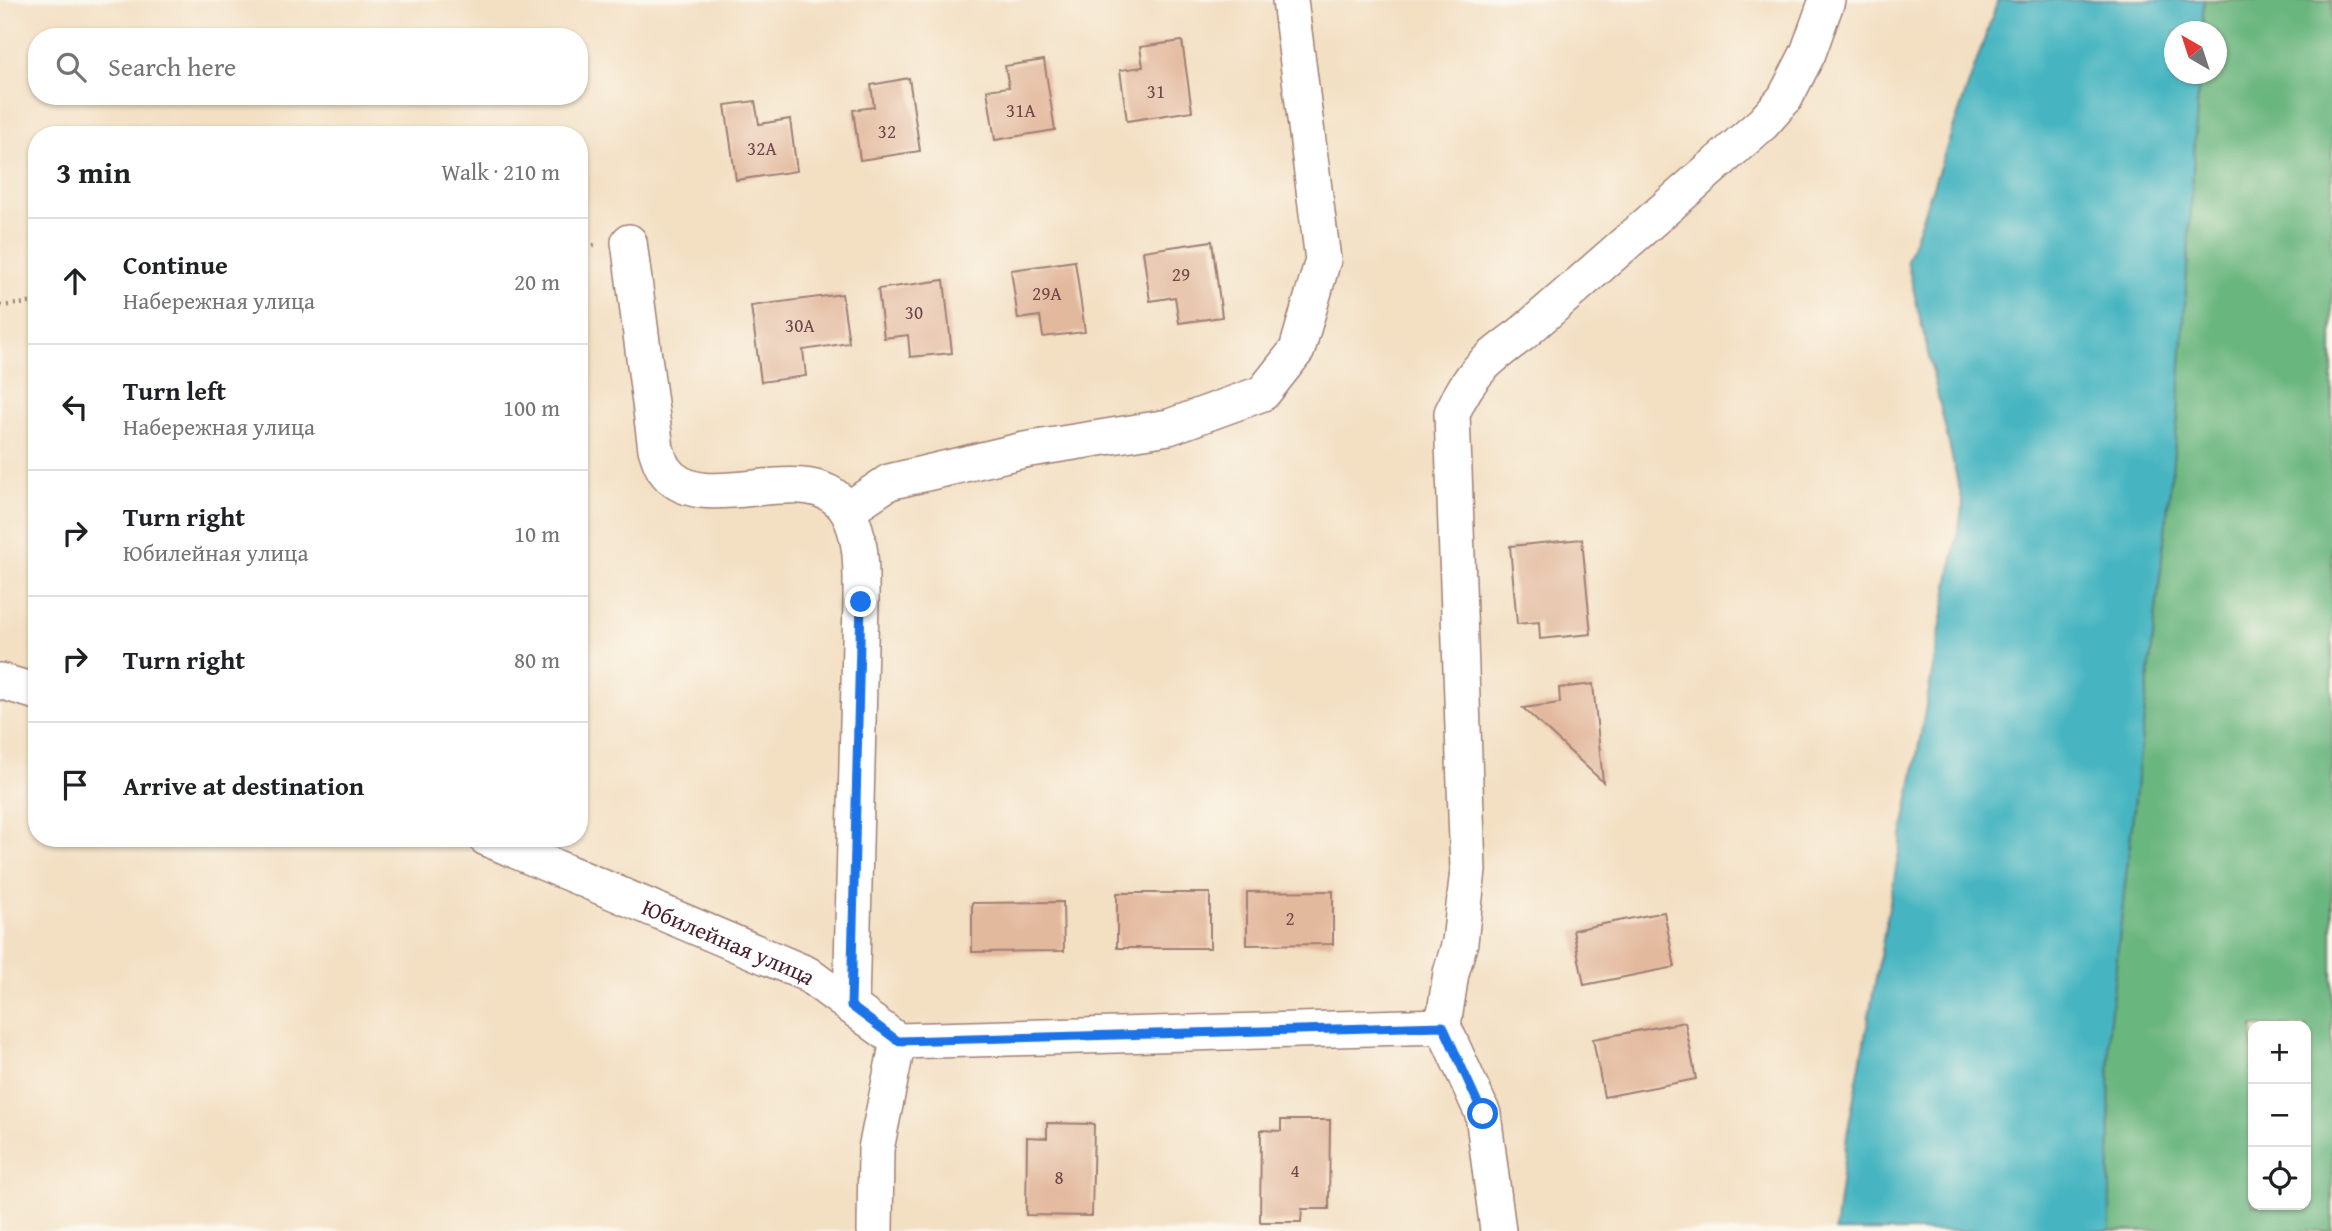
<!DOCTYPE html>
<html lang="en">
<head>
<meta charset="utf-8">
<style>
	body { margin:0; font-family:"Gentium Book Plus",serif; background:#f6f6f6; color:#202124 }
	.controls { position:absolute; right:21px; bottom:21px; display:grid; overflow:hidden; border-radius:14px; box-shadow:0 2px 5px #0004 }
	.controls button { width:63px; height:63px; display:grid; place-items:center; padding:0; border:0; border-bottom:2px solid #e0e0e0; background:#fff; color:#202124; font:35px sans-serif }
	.compass { position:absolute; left:2164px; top:21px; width:63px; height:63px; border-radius:50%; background:#fff; box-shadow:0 2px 5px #0004; rotate:321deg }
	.stop { position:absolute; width:21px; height:21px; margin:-16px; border:5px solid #1a73e8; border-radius:50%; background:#fff }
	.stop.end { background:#1a73e8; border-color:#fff; box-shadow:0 2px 7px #0008 }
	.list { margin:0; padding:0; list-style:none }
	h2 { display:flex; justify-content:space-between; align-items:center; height:91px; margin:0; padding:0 28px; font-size:30px }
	h2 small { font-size:23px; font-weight:400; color:#757577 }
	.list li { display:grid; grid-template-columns:46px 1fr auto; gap:21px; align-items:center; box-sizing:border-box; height:126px; padding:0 28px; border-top:2px solid #e0e0e0 }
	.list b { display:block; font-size:26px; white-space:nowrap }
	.list p { margin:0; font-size:23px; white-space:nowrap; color:#757577 }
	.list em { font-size:23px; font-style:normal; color:#757577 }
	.icon { flex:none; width:38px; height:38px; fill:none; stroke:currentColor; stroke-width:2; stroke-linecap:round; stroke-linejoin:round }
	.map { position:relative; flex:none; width:2332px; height:1231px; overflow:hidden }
	.search { position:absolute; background:#fff; box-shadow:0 2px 5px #0004; left:28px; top:28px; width:560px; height:77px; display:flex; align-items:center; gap:18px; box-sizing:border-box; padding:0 24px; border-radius:28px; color:#757577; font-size:26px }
	.panel { position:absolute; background:#fff; box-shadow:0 2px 5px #0004; left:28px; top:126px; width:560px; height:721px; border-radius:28px }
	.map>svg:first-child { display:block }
</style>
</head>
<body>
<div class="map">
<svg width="2332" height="1231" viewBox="0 0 2332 1231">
	<rect width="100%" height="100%" fill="#fbf7ec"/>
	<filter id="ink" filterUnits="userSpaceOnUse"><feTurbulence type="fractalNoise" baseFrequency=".0143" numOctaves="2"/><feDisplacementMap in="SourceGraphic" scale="14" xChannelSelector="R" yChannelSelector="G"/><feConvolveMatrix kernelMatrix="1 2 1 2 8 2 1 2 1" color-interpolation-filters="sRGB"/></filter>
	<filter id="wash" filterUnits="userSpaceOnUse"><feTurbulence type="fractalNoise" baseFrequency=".00686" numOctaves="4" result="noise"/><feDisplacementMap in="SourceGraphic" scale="28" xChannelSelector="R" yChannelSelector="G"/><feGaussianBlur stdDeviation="1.57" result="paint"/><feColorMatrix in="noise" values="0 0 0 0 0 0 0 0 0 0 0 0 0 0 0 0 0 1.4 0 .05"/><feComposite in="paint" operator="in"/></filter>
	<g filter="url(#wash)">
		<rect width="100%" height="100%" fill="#f3dfc2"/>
		<path fill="#6ab67f" stroke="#5a6a55" stroke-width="2" fill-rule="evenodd" d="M2204,0H2332V1231H2110L2109,1027L2178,416L2199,74H2216V32L2202,31ZM2253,1026H2306V1205H2253Z"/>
		<path fill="#47b5c1" stroke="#486a76" stroke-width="2" d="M1998,0H2204L2202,31L2174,32V74H2199L2178,416L2109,1027L2110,1231H1835L1847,1135L1963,505L1907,261Z"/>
		<g id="blocks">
			<path fill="#e3b99e" d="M1182,41L1192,111L1127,121L1120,70L1143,67L1140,47Z
				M1044,60L1055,130L995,140L987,90L1009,87L1005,66Z
				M909,78L920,151L860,160L853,110L874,107L871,85Z
				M755,101L759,124L790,119L797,171L736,180L725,105Z
				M1212,241L1222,317L1179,323L1175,297L1150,301L1143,251Z
				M1075,261L1085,332L1043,337L1040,316L1018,319L1011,270Z
				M944,280L952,353L910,357L908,335L884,338L878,289Z
				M842,294L849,343L803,350L806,376L761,382L751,306Z
				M1582,539L1591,634L1540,639L1539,622L1517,624L1510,546Z
				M1593,684L1603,782L1523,708L1560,703L1559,688Z
				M1333,891V944L1247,945V892Z
				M1117,893H1210V948H1117Z
				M1063,902L1064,951L972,952V903Z
				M1664,912L1675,967L1584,985L1573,930Z
				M1685,1022L1696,1079L1604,1097L1593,1039Z
				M1281,1120H1330L1329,1209H1302L1301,1222H1260L1261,1130L1281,1131Z
				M1047,1123L1094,1124L1092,1216L1026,1215L1027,1137L1047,1138Z"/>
		</g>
	</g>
	<g filter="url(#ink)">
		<use href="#blocks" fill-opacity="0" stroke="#9e7f76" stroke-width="2"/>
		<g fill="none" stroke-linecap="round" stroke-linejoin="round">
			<defs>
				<g id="minor">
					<path d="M629,242L656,449C658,455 660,463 664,469C700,524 813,450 848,512C863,539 861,573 861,602L851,1006"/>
					<path d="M847,510L889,482L1024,450L1169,427L1263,393L1297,350L1323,260L1290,0"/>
					<path d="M0,681L37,692"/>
					<path id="s1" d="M486,838L807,974L898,1041"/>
					<path d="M1443,1026L1451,973L1460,942L1468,870L1452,413C1470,373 1486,360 1522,334L1763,123L1785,98L1808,53L1827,0"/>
					<path d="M898,1041L1443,1026L1483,1114L1498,1231"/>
					<path d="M875,1231L876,1149L898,1041"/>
				</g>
			</defs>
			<use href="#minor" stroke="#9e7f76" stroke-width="38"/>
			<path stroke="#9e7f76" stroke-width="4.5" stroke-dasharray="2 5" stroke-linecap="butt" d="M579,247L596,245
				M0,306L37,302"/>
			<use href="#minor" stroke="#fff" stroke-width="35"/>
		</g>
	</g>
	<g fill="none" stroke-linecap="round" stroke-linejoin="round" filter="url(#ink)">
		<path stroke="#1a73e8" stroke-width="9" d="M861,602L851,1006L898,1041L1443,1026L1483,1114"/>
	</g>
	<g text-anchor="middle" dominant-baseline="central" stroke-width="7" stroke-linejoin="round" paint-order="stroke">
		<g font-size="19" fill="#704648">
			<text x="1156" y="91">31</text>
			<text x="1021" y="110">31А</text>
			<text x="887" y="131">32</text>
			<text x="762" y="148">32А</text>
			<text x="1181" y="274">29</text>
			<text x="1047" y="293">29А</text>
			<text x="914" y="312">30</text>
			<text x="800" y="325">30А</text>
			<text x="1290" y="918">2</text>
			<text x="1295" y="1170">4</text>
			<text x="1059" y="1177">8</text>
		</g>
		<g font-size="23" fill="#4a1f2b" stroke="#fbf7ec">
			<text stroke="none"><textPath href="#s1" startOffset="264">Юбилейная улица</textPath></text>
		</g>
	</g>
</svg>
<div class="controls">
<button>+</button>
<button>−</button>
<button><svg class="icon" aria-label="locate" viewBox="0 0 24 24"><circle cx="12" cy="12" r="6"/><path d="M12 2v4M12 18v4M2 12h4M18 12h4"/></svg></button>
</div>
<svg class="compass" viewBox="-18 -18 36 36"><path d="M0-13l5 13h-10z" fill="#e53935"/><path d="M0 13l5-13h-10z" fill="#757577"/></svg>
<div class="stop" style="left:1483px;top:1114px"></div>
<div class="stop end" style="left:861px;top:602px"></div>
<div class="search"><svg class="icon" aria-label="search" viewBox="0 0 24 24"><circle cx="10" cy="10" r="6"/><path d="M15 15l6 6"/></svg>Search here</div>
<section class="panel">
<h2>3 min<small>Walk · 210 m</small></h2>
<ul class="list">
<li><svg class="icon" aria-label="ahead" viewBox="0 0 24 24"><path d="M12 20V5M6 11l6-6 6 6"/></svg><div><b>Continue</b><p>Набережная улица</p></div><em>20 m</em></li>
<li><svg class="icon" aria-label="left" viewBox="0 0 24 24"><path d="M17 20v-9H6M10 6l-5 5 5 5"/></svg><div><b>Turn left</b><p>Набережная улица</p></div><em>100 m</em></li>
<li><svg class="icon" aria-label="right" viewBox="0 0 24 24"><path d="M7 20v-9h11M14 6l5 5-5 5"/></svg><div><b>Turn right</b><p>Юбилейная улица</p></div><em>10 m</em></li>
<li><svg class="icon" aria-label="right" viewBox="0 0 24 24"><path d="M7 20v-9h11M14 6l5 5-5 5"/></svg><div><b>Turn right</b></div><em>80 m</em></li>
<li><svg class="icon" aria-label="arrive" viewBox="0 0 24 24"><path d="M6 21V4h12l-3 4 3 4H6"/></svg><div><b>Arrive at destination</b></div></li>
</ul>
</section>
</div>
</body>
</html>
